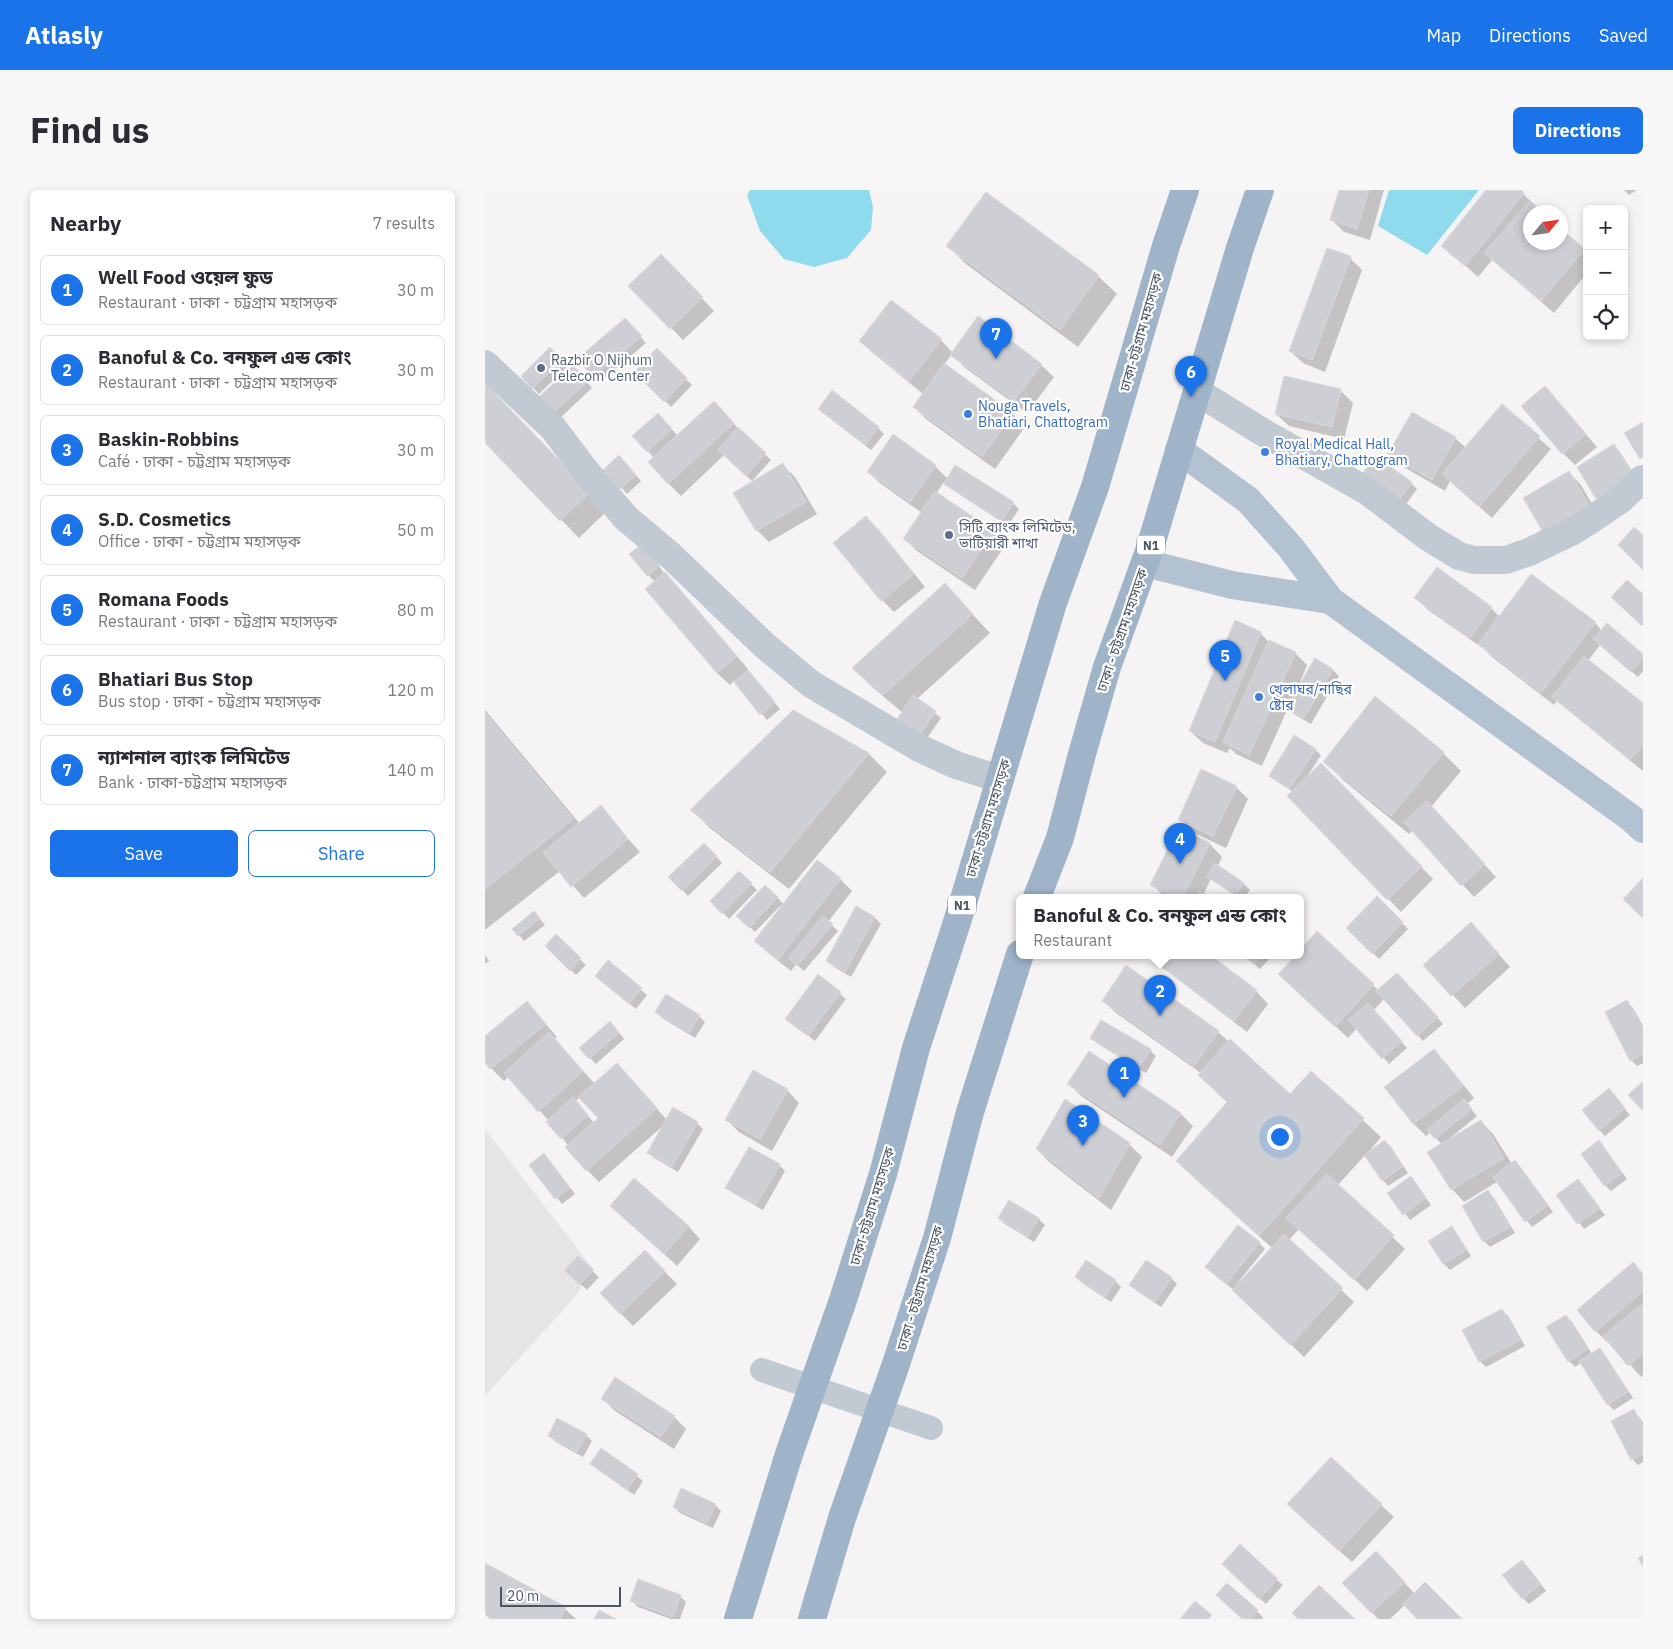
<!DOCTYPE html>
<html lang="en">
<head>
<meta charset="utf-8">
<style>
	body { margin:0; font-family:"IBM Plex Sans","Noto Sans Bengali",sans-serif; background:#f7f7f7; color:#2b2b33 }
	.controls { position:absolute; right:15px; top:15px; display:grid; overflow:hidden; border-radius:8px; box-shadow:0 2px 8px #0003 }
	.controls button { width:45px; height:45px; display:grid; place-items:center; padding:0; border:0; border-bottom:1px solid #e1e1e2; background:#fff; color:#2b2b33; font:25px sans-serif }
	.compass { position:absolute; left:1038px; top:15px; width:45px; height:45px; border-radius:50%; background:#fff; box-shadow:0 2px 8px #0003; rotate:61deg }
	.scale { position:absolute; left:15px; bottom:12px; width:121px; box-sizing:border-box; padding-left:5px; border:2px solid #4a5661; border-top:0; font-size:14px; line-height:18px; white-space:nowrap; color:#4a5661; -webkit-text-stroke:4px #fff; paint-order:stroke }
	.you { position:absolute; left:794px; top:946px; width:18px; height:18px; margin:-12px; border:4px solid #fff; border-radius:50%; background:#1a73e8; box-shadow:0 0 0 8px #1a73e833 }
	.badge { display:grid; place-items:center; width:32px; height:32px; border-radius:50%; background:#1a73e8; color:#fff; font-size:16px; font-weight:700 }
	.pin { position:absolute; translate:-50% -41px; filter:drop-shadow(0 1px 2px #0008) }
	.pin::after { content:''; position:absolute; top:26px; width:18px; height:15px; background:inherit; clip-path:polygon(0 0,100% 0,50% 100%) }
	.popup { position:absolute; left:531px; top:704px; width:288px; height:65px; box-sizing:border-box; display:grid; place-content:center; border-radius:8px; background:#fff; filter:drop-shadow(0 1px 4px #0005); font-size:16px; white-space:nowrap; color:#7c7c81 }
	.popup b { font-size:19px; color:#2b2b33 }
	.popup::after { content:''; position:absolute; left:50%; top:100%; margin-left:-10px; border:10px solid transparent; border-top-color:#fff }
	.list { margin:0; padding:0; list-style:none }
	h2 { display:flex; justify-content:space-between; align-items:center; height:65px; margin:0; padding:0 20px; font-size:21px }
	h2 small { font-size:16px; font-weight:400; color:#7c7c81 }
	.list li { display:grid; grid-template-columns:32px 1fr auto; gap:15px; align-items:center; box-sizing:border-box; height:70px; margin:0 10px 10px; padding:0 10px; border:1px solid #e1e1e2; border-radius:8px }
	.list b { display:block; font-size:19px; white-space:nowrap }
	.list p { margin:0; font-size:16px; white-space:nowrap; color:#7c7c81 }
	.list em { font-size:16px; font-style:normal; color:#7c7c81 }
	.actions { display:flex; gap:10px; padding:15px 20px }
	.actions a { flex:1; padding:11px 0; border:1px solid #1a73e8; border-radius:8px; text-align:center; font-size:18px; color:#1a73e8 }
	.actions .main { background:#1a73e8; color:#fff }
	.icon { flex:none; width:28px; height:28px; fill:none; stroke:currentColor; stroke-width:2; stroke-linecap:round; stroke-linejoin:round }
	.map { position:relative; flex:none; width:1158px; height:1429px; overflow:hidden; border-radius:8px }
	header { display:flex; align-items:center; gap:30px; box-sizing:border-box; height:70px; padding:0 25px; background:#1a73e8; color:#fff }
	header strong { font-size:24px }
	nav { display:flex; gap:28px; margin-inline-start:auto; font-size:18px }
	.intro { display:flex; align-items:center; justify-content:space-between; box-sizing:border-box; height:120px; padding:0 30px }
	h1 { margin:0; font-size:35px }
	.button { padding:12px 22px; border-radius:8px; background:#1a73e8; color:#fff; font-size:18px; font-weight:700 }
	main { display:flex; gap:30px; padding:0 30px }
	aside { flex:1; background:#fff; border-radius:8px; box-shadow:0 2px 8px #0003 }
	.map>svg:first-child { display:block }
</style>
</head>
<body>
<header>
<strong>Atlasly</strong>
<nav><a>Map</a><a>Directions</a><a>Saved</a></nav>
</header>
<div class="intro"><h1>Find us</h1><a class="button">Directions</a></div>
<main>
<aside>
<h2>Nearby<small>7 results</small></h2>
<ul class="list">
<li><span class="badge">1</span><div><b>Well Food ওয়েল ফুড</b><p>Restaurant · ঢাকা - চট্টগ্রাম মহাসড়ক</p></div><em>30 m</em></li>
<li><span class="badge">2</span><div><b>Banoful &amp; Co. বনফুল এন্ড কোং</b><p>Restaurant · ঢাকা - চট্টগ্রাম মহাসড়ক</p></div><em>30 m</em></li>
<li><span class="badge">3</span><div><b>Baskin-Robbins</b><p>Café · ঢাকা - চট্টগ্রাম মহাসড়ক</p></div><em>30 m</em></li>
<li><span class="badge">4</span><div><b>S.D. Cosmetics</b><p>Office · ঢাকা - চট্টগ্রাম মহাসড়ক</p></div><em>50 m</em></li>
<li><span class="badge">5</span><div><b>Romana Foods</b><p>Restaurant · ঢাকা - চট্টগ্রাম মহাসড়ক</p></div><em>80 m</em></li>
<li><span class="badge">6</span><div><b>Bhatiari Bus Stop</b><p>Bus stop · ঢাকা - চট্টগ্রাম মহাসড়ক</p></div><em>120 m</em></li>
<li><span class="badge">7</span><div><b>ন্যাশনাল ব্যাংক লিমিটেড</b><p>Bank · ঢাকা-চট্টগ্রাম মহাসড়ক</p></div><em>140 m</em></li>
</ul>
<div class="actions"><a class="main">Save</a><a>Share</a></div>
</aside>
<div class="map">
<svg width="1158" height="1429" viewBox="0 0 1158 1429">
	<rect width="100%" height="100%" fill="#f5f3f3"/>
	<path fill="#e6e4e5" d="M0,939L109,1080L89,1108L0,1206Z"/>
	<path fill="#90daee" d="M265,0H384L388,17L386,40L362,68L329,77L299,69L275,41L262,5Z
		M904,0H994L942,65L893,36Z"/>
	<path fill="#0003" fill-rule="evenodd" d="M856,0H899L885,50L859,42L847,30Z
		M1003,0H1034L1051,16L1049,18L1054,22H1046V52H1076V40L1102,63V83L1069,123L1007,70L993,87L958,55Z
		M1139,0H1152L1144,5Z
		M501,4L613,86L632,104L593,157L481,74L463,56Z
		M865,68L877,80L840,182L818,173L805,161Z
		M188,78L229,121L198,150L145,96Z
		M493,128L556,175L569,187L542,223L479,177L467,164L459,175L528,224L540,237L510,279L441,229L429,217L438,204L388,163L375,151L456,150L468,163Z
		M146,136L161,153L115,192L94,169Z
		M65,159L82,177L54,204L37,186Z
		M172,160L207,195L186,217L150,182Z
		M88,177L107,198L75,228L69,222Z
		M0,194L122,321L94,348L0,251Z
		M1060,197L1112,257L1090,275L1078,263Z
		M855,200L868,213L859,249L804,236L791,224Z
		M1017,216L1066,259L1007,328L965,291L960,301L917,276L904,263L928,223L970,248L981,258Z
		M340,224L393,238L399,244L386,260Z
		M241,225L260,246L286,270L267,291L239,265L196,306L183,293L169,268L149,246L179,231L193,246Z
		M1129,256L1135,262L1154,292L1118,314L1112,308Z
		M890,268L926,293L932,299L919,317Z
		M140,273L156,291L142,304L120,280Z
		M298,275L310,287L332,324L284,352L272,340Z
		M450,276L463,289L528,313L534,319L523,336L466,299L459,292L451,304L509,342L521,354L490,400L432,361L420,349L437,323L396,294L383,282Z
		M1084,283L1096,295L1115,328L1059,341Z
		M381,327L394,340L440,397L409,422L397,410Z
		M163,361L179,383L192,396L263,479L262,480L295,519L282,530L249,491L245,495L232,483L170,392L163,385Z
		M952,378L1006,418L1015,427L1110,433L1117,441L1122,435L1158,466V481L1153,487L1115,455L1103,471L1158,515V581L1072,511L1069,515L1007,467L999,459L943,420L931,408Z
		M1142,391L1158,406V436L1133,413Z
		M460,395L505,443L432,509L456,528L440,551L418,523L386,496L368,478Z
		M775,443L784,452L810,463L822,475L814,495L815,496L830,469L848,480L854,486L826,534L809,524L803,518L777,576L751,564L745,558L742,563L718,553L705,541Z
		M0,520L95,634L115,617L155,662L99,708L75,681L0,740Z
		M308,521L384,564L402,582L304,699L225,638L207,620Z
		M830,560L836,565L822,587L836,574L948,689L916,722L804,606L808,602L785,586Z
		M958,563L976,581L946,617L1011,687L989,707L928,640L924,644L858,590L840,572Z
		M751,597L763,609L741,658L707,642L695,629Z
		M695,639L725,654L737,667L733,676L759,694L765,700L759,707H752L726,689L718,705L722,707H680L666,694Z
		M219,654L237,673L203,706L185,687Z
		M254,682L272,700L244,729L226,711Z
		M355,689L367,701L343,732L353,741L319,781L311,774L306,781L283,763L271,751L297,717L296,715L270,742L253,726L292,707L299,715Z
		M892,708L923,739L894,769L862,738Z
		M372,718L390,728L396,734L366,787L349,777L343,771Z
		M54,728L60,735L39,751L34,745Z
		M832,743L894,801L918,790L958,834L938,851L900,808L889,820L922,858L904,874L872,838L863,848L795,784L812,765H815V762Z
		M71,746L101,775L91,785L61,756Z
		M998,746L1025,777L980,818L940,775Z
		M0,765L4,771L0,774Z
		M661,765H722L771,801L783,814L762,842Z
		M758,765H788L775,779Z
		M123,772L162,805L151,819L118,792Z
		M334,786L361,809L330,851L302,829Z
		M618,811L733,842L805,905L826,882L896,947L883,963L900,951L906,957L923,983L903,996L898,990L880,965L853,995L920,1059L882,1101L814,1039L804,1050L869,1112L819,1167L749,1100L727,1083L774,1053L780,1059L754,1091L756,1092L787,1058L710,989L743,913L716,883L631,823Z
		M1142,812L1148,818L1158,836V873L1152,876L1146,870Z
		M42,813L72,847L69,849L110,894L132,874L182,930L212,933L218,939L193,982L169,968L163,962L179,935L114,992L102,980L64,931L24,886L19,891L6,878L0,871V848ZM95,907L115,928L109,933L91,911Z
		M171,822L214,826L220,832L210,848L177,828Z
		M131,839L139,849L111,874L105,868Z
		M607,848L665,860L671,866L661,883L613,854Z
		M949,861L961,873L989,908L982,914L992,926L964,949L965,950L996,931L1008,944L1027,974L1030,972L1036,978L1068,1022L1047,1037L1012,992L979,1012L967,999L944,962L957,955L946,942L941,946L929,934L901,897Z
		M584,894L696,924L708,936L687,967L596,906Z
		M302,900L314,913L287,961L254,942L242,930Z
		M1129,906L1145,925L1120,946L1114,940Z
		M644,954L657,967L626,1020L564,972L552,959Z
		M1119,958L1142,989L1126,1001L1120,995Z
		M65,971L90,1004L77,1014L46,975Z
		M294,975L300,981L278,1020L248,1003L242,997Z
		M926,987L946,1015L925,1030L904,1003Z
		M1093,990L1120,1025L1099,1039L1073,1005Z
		M1003,1002L1009,1008L1030,1043L1005,1057L999,1051L978,1016Z
		M524,1011L554,1029L560,1035L549,1052L520,1034L514,1028Z
		M127,1016L203,1036L215,1049L192,1076Z
		M967,1038L972,1044L986,1066L965,1080L959,1074L945,1051Z
		M93,1068L114,1087L102,1100L81,1080Z
		M172,1074L192,1094L148,1136L116,1103Z
		M1148,1074L1158,1084V1185L1156,1187L1125,1152L1123,1153L1111,1141Z
		M591,1087L630,1091L636,1097L626,1112L597,1093Z
		M686,1088L692,1094L676,1117L652,1101L646,1095Z
		M1017,1120L1023,1126L1040,1156L1001,1177L995,1171Z
		M1081,1126L1087,1132L1107,1164L1114,1159L1120,1165L1148,1208L1129,1220L1123,1214L1096,1173L1090,1177L1084,1171Z
		M118,1209L189,1227L201,1239L189,1259L130,1221Z
		M1149,1221L1158,1232V1272L1153,1275L1147,1269Z
		M101,1245L107,1251L98,1267L71,1252L65,1246Z
		M117,1259L158,1291L149,1305L106,1274Z
		M230,1315L236,1321L228,1338L195,1323L189,1317Z
		M896,1315L909,1327L867,1372L816,1327Z
		M0,1374L80,1419L91,1429H0Z
		M903,1375L930,1404L975,1429H934L920,1415L905,1429H893L859,1393Z
		M1043,1377L1061,1401L1044,1414L1038,1408Z
		M744,1380L792,1390L798,1395L781,1414Z
		M742,1394L778,1427L777,1429H758Z
		M195,1406L201,1412L195,1429H186L153,1417L147,1411Z"/>
	<path fill="#cdcfd5" stroke="#d7d9de" d="M854,0H884L872,39L845,30Z
		M1001,0H1036L1039,3L980,76L956,56Z
		M501,2L614,85L575,140L461,56Z
		M1044,12L1056,22H1046V52H1076V39L1100,59L1056,111L999,63Z
		M842,58L866,66L827,170L804,161Z
		M176,64L218,107L185,139L143,96Z
		M406,110L457,149L424,191L374,151Z
		M493,126L557,174L529,211L465,165Z
		M140,128L157,146L108,187L92,169Z
		M65,157L77,170L47,199L36,186Z
		M172,158L202,188L179,212L149,182Z
		M459,173L528,223L497,267L428,217Z
		M88,175L103,191L68,223L54,207Z
		M799,186L856,199L847,237L790,224Z
		M0,193L105,302L75,331L0,253Z
		M1060,196L1101,244L1077,264L1036,216Z
		M347,200L394,237L380,255L333,219Z
		M229,211L249,233L183,294L163,272Z
		M1017,214L1055,246L994,317L957,284Z
		M927,222L971,247L947,290L903,264Z
		M173,223L187,239L162,262L147,246Z
		M1158,232V267L1155,269L1139,243Z
		M253,237L281,263L261,286L233,260Z
		M408,244L451,275L425,312L382,282Z
		M1129,254L1149,286L1111,309L1092,277Z
		M134,265L151,285L135,299L118,280Z
		M890,266L927,292L913,312L876,286Z
		M298,273L321,312L271,341L248,303Z
		M470,275L529,312L516,331L459,294Z
		M1084,281L1104,315L1058,342L1038,308Z
		M450,301L509,341L477,388L418,349Z
		M381,326L429,384L396,411L348,353Z
		M1149,337L1158,345V380L1133,355Z
		M157,354L175,375L162,386L144,364Z
		M952,377L1007,417L985,448L929,408Z
		M180,382L252,466L232,483L160,399Z
		M1046,384L1111,432L1056,503L993,454Z
		M1142,390L1158,404L1157,436L1126,407Z
		M460,393L488,424L398,505L367,478Z
		M750,430L776,442L730,552L704,541Z
		M1122,433L1158,464V468L1146,482L1108,449Z
		M784,450L811,462L764,565L738,552Z
		M1099,466L1158,513V554L1145,570L1067,507Z
		M830,468L848,479L819,528L801,518Z
		M263,480L290,512L275,525L249,492Z
		M428,505L451,521L434,546L411,531Z
		M890,506L959,562L906,626L838,572Z
		M308,520L384,563L285,682L205,620Z
		M0,523L88,629L0,699Z
		M809,545L831,559L804,599L784,586Z
		M836,573L937,676L902,710L802,606Z
		M716,579L752,596L728,646L693,630Z
		M942,611L1000,674L976,696L919,632Z
		M116,615L143,649L86,697L58,662Z
		M694,637L725,653L698,707H689L665,695Z
		M219,653L232,666L197,701L183,687Z
		M332,670L356,688L293,770L269,751Z
		M730,673L759,693L750,705L722,687Z
		M254,681L267,693L237,724L225,711Z
		M1158,688V728L1138,709Z
		M280,695L293,707L264,738L251,726Z
		M715,701L724,707H711Z
		M892,706L918,732L887,764L861,738Z
		M371,716L390,727L360,782L341,771Z
		M49,721L55,728L33,746L27,739Z
		M338,726L348,734L312,776L303,768Z
		M986,732L1014,764L966,806L938,775Z
		M832,741L889,794L850,837L793,784L811,765H815V760Z
		M71,744L96,768L85,781L60,756Z
		M661,765H725L772,800L749,831Z
		M757,765H777L769,774Z
		M123,770L157,798L144,814L110,786Z
		M641,775L734,841L709,876L617,811Z
		M912,783L953,827L932,846L891,801Z
		M333,784L356,802L323,846L300,829Z
		M181,804L215,825L204,843L170,822Z
		M1142,810L1158,839V864L1145,871L1120,822Z
		M42,811L61,834L5,879L0,873V846Z
		M883,813L917,851L897,869L863,830Z
		M616,830L666,859L654,878L605,848Z
		M125,831L134,843L104,869L94,858Z
		M64,842L98,881L53,922L19,883Z
		M745,849L805,904L826,881L879,928L774,1046L691,971L742,912L713,885Z
		M949,859L978,896L928,934L899,897Z
		M604,861L696,923L675,955L582,894Z
		M132,873L172,918L101,981L80,957L113,928L93,907Z
		M268,880L303,899L275,949L240,930Z
		M1158,891V921L1143,905Z
		M1124,898L1140,918L1114,941L1097,920Z
		M88,907L103,925L76,949L61,932Z
		M580,909L645,953L614,1008L551,959Z
		M979,909L987,919L950,949L942,940Z
		M188,917L213,932L187,977L162,963Z
		M996,930L1019,968L966,1000L942,962Z
		M900,950L918,976L897,991L879,965Z
		M1114,950L1137,983L1119,996L1096,964Z
		M264,957L295,974L271,1015L240,998Z
		M59,963L85,998L70,1009L44,975Z
		M1030,970L1063,1015L1040,1032L1008,987Z
		M842,984L909,1045L869,1090L801,1028Z
		M926,986L941,1008L918,1025L902,1003Z
		M149,988L204,1036L179,1064L125,1016Z
		M1093,989L1115,1018L1092,1034L1071,1005Z
		M1003,1000L1025,1037L998,1052L977,1016Z
		M524,1010L554,1028L543,1047L513,1028Z
		M753,1035L775,1052L741,1094L720,1077Z
		M967,1036L981,1060L958,1074L943,1051Z
		M799,1044L858,1098L805,1155L747,1100Z
		M160,1060L180,1081L135,1124L115,1103Z
		M93,1066L109,1080L95,1095L79,1080Z
		M601,1070L631,1090L620,1107L590,1087Z
		M661,1070L687,1087L670,1112L644,1095Z
		M1148,1072L1158,1084V1101L1110,1142L1092,1120Z
		M1156,1115L1158,1117V1163L1143,1176L1118,1146Z
		M1017,1119L1035,1150L994,1172L977,1140Z
		M1081,1125L1102,1159L1083,1172L1061,1137Z
		M1115,1158L1143,1202L1122,1215L1094,1171Z
		M130,1187L190,1226L176,1247L116,1209Z
		M1149,1219L1158,1236V1264L1146,1270L1126,1231Z
		M72,1228L102,1244L92,1262L63,1246Z
		M116,1258L153,1284L142,1300L105,1274Z
		M846,1267L897,1314L854,1361L802,1314Z
		M196,1298L231,1314L222,1333L188,1317Z
		M755,1354L793,1389L774,1409L737,1374Z
		M891,1361L920,1392L886,1423L857,1393Z
		M1158,1365V1377L1153,1368Z
		M1037,1370L1056,1394L1037,1409L1017,1385Z
		M0,1373L81,1417L75,1429H0Z
		M153,1389L196,1405L188,1427L145,1411Z
		M940,1392L977,1429H932L918,1414Z
		M742,1393L773,1420L766,1429H757L731,1405Z
		M834,1395L870,1429H813L807,1423Z
		M710,1411L727,1425L723,1429H695Z
		M114,1420L131,1429H109Z"/>
	<g fill="none" stroke-linecap="round" stroke-linejoin="round">
		<path stroke="#c1cad2" stroke-width="24" d="M277,1180L446,1238"/>
		<path stroke="#c1cad2" stroke-width="28" d="M0,174L68,238L103,284L141,328L186,366L279,455L326,494L434,558L471,575L502,585H515
			M713,202L774,240L882,301L943,347L974,366L989,370H1021L1044,362L1086,342L1107,329L1135,310L1157,289"/>
		<path stroke="#b3c2d1" stroke-width="28" d="M694,260L763,310L806,358L845,410L1146,628L1158,639
			M660,373L747,395L845,410"/>
		<path stroke="#9fb4c9" stroke-width="28" d="M552,707L575,648L597,564L622,477L664,361L755,58L775,0
			M253,1429L304,1264L358,1110L398,984L431,858L473,729L568,413L610,297L681,56L700,0
			M327,1429L357,1328L411,1174L452,1048L485,922L535,764"/>
	</g>
	<g fill="#5c6f8a" stroke="#fff" stroke-width="2">
		<circle cx="56" cy="178" r="5"/>
		<circle cx="464" cy="345" r="5"/>
	</g>
	<g fill="#3f7fe0" stroke="#fff" stroke-width="2">
		<circle cx="483" cy="224" r="5"/>
		<circle cx="780" cy="262" r="5"/>
		<circle cx="774" cy="507" r="5"/>
	</g>
	<g text-anchor="middle" dominant-baseline="central" stroke-width="4.5" stroke-linejoin="round" paint-order="stroke">
		<g fill="#fff" stroke="#808990" stroke-width="1">
			<rect x="652" y="345.5" width="28" height="19" rx="4"/>
			<rect x="463" y="705.5" width="28" height="19" rx="4"/>
		</g>
		<g font-size="12" font-weight="bold" fill="#4a5661">
			<text x="666" y="355">N1</text>
			<text x="477" y="715">N1</text>
		</g>
		<g font-size="14" fill="#4a5661" stroke="#fff">
			<text transform="translate(656 142) rotate(-74)">ঢাকা-চট্টগ্রাম মহাসড়ক</text>
			<text transform="translate(637 440) rotate(-71)">ঢাকা - চট্টগ্রাম মহাসড়ক</text>
			<text transform="translate(503 628) rotate(-73)">ঢাকা-চট্টগ্রাম মহাসড়ক</text>
			<text transform="translate(387 1016) rotate(-73)">ঢাকা-চট্টগ্রাম মহাসড়ক</text>
			<text transform="translate(435 1098) rotate(-73)">ঢাকা - চট্টগ্রাম মহাসড়ক</text>
		</g>
		<g font-size="14" fill="#4e5e75" stroke="#fff" text-anchor="start">
			<text x="66" y="170">Razbir O Nijhum<tspan x="66" dy="16">Telecom Center</tspan></text>
			<text x="474" y="337">সিটি ব্যাংক লিমিটেড,<tspan x="474" dy="16">ভাটিয়ারী শাখা</tspan></text>
		</g>
		<g font-size="14" fill="#366cbe" stroke="#fff" text-anchor="start">
			<text x="493" y="216">Nouga Travels,<tspan x="493" dy="16">Bhatiari, Chattogram</tspan></text>
			<text x="790" y="254">Royal Medical Hall,<tspan x="790" dy="16">Bhatiary, Chattogram</tspan></text>
			<text x="784" y="499">খেলাঘর/নাছির<tspan x="784" dy="16">ষ্টোর</tspan></text>
		</g>
	</g>
</svg>
<div class="controls">
<button>+</button>
<button>−</button>
<button><svg class="icon" aria-label="locate" viewBox="0 0 24 24"><circle cx="12" cy="12" r="6"/><path d="M12 2v4M12 18v4M2 12h4M18 12h4"/></svg></button>
</div>
<svg class="compass" viewBox="-18 -18 36 36"><path d="M0-13l5 13h-10z" fill="#e53935"/><path d="M0 13l5-13h-10z" fill="#7c7c81"/></svg>
<div class="scale">20 m</div>
<div class="you"></div>
<div class="pin badge" style="left:639px;top:908px">1</div>
<div class="pin badge" style="left:675px;top:826px">2</div>
<div class="popup"><b>Banoful &amp; Co. বনফুল এন্ড কোং</b>Restaurant</div>
<div class="pin badge" style="left:598px;top:956px">3</div>
<div class="pin badge" style="left:695px;top:674px">4</div>
<div class="pin badge" style="left:740px;top:491px">5</div>
<div class="pin badge" style="left:706px;top:207px">6</div>
<div class="pin badge" style="left:511px;top:169px">7</div>
</div>
</main>
</body>
</html>
